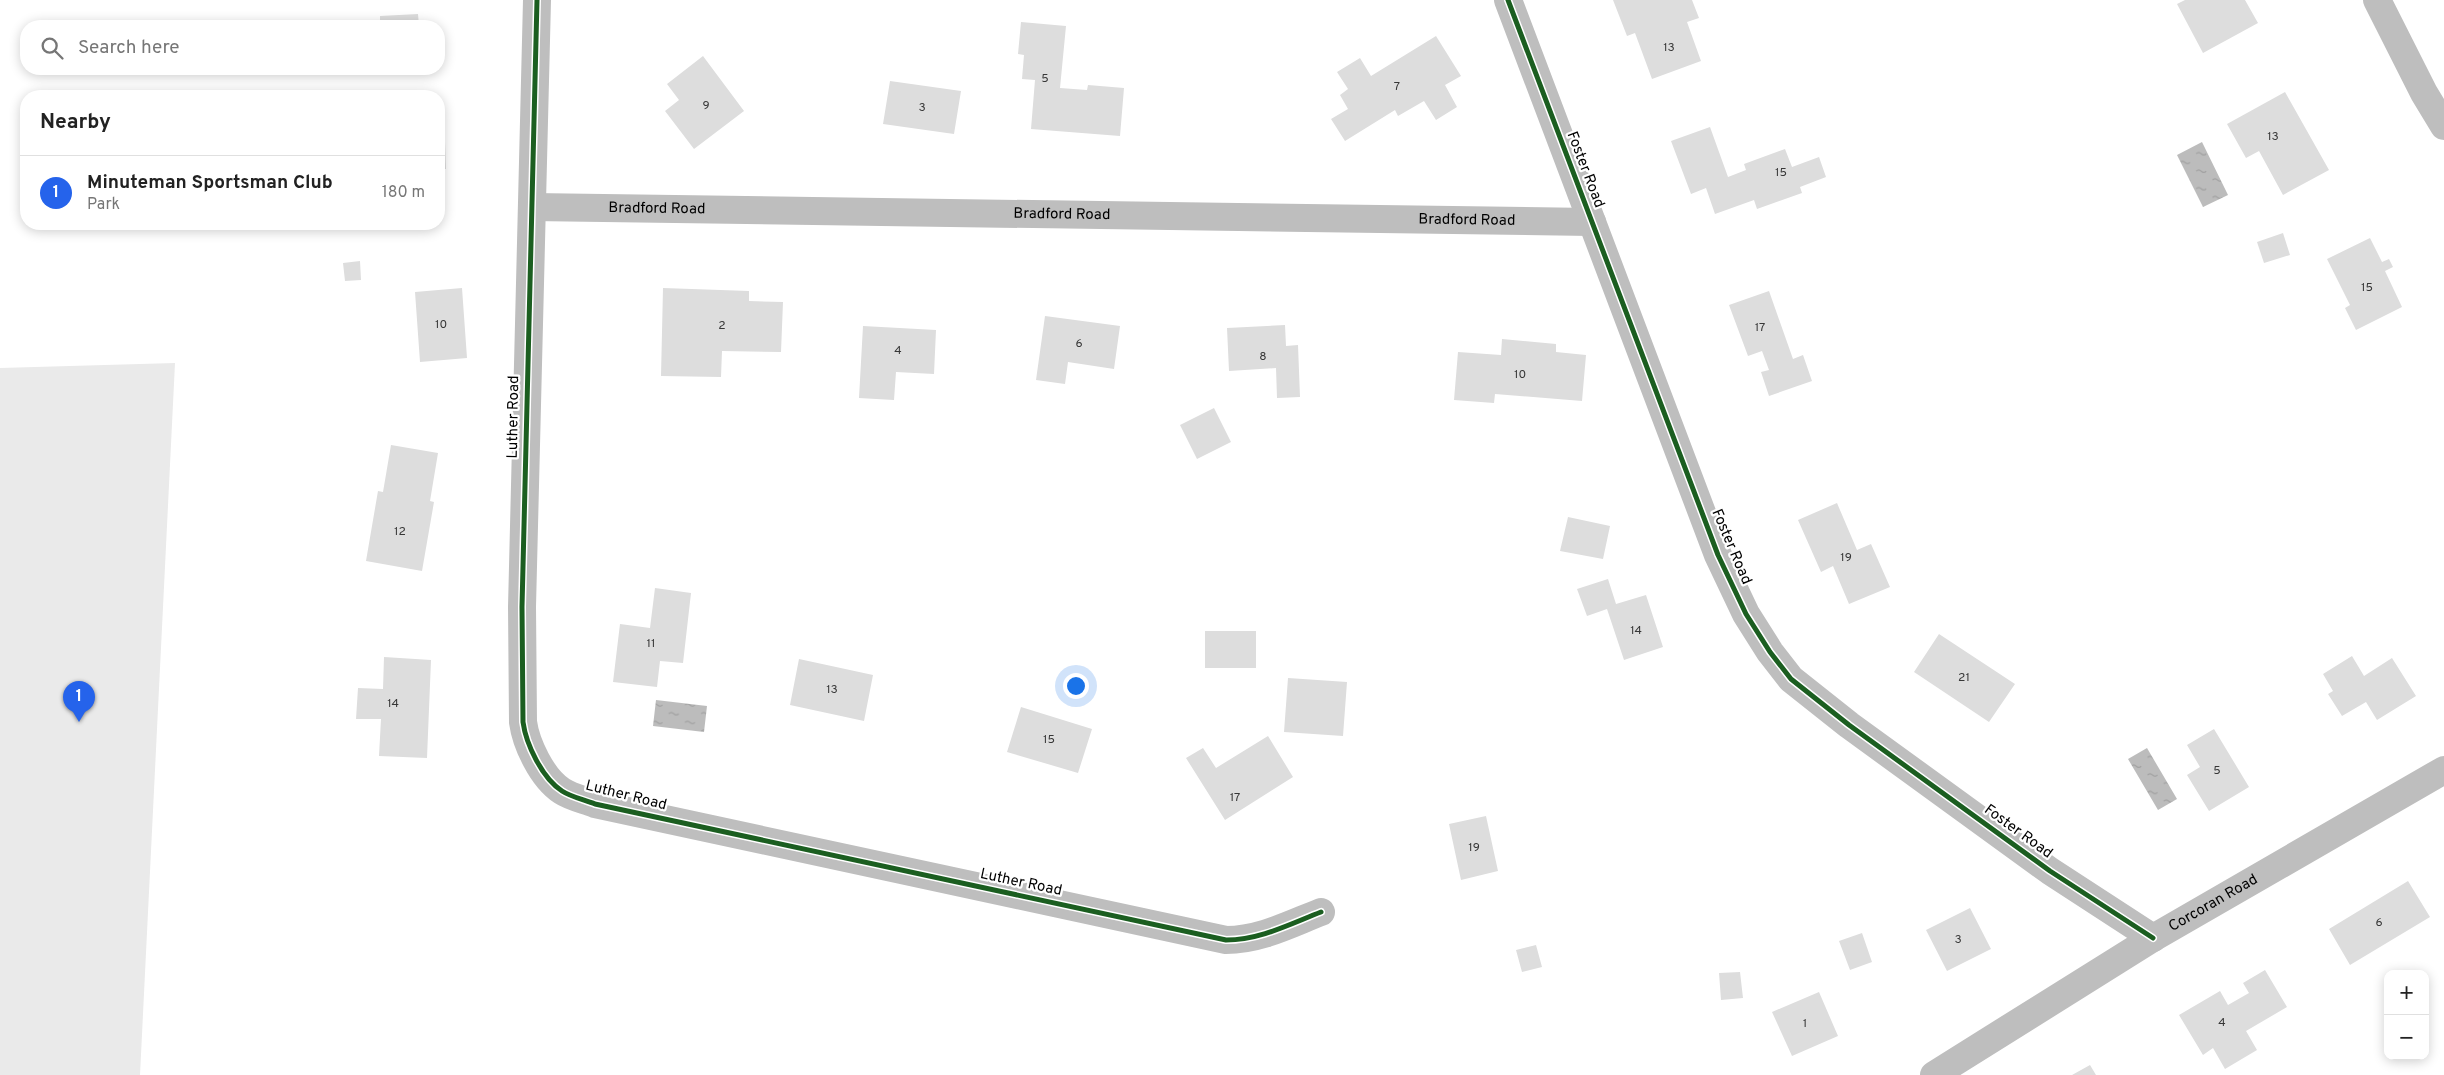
<!DOCTYPE html>
<html lang="en">
<head>
<meta charset="utf-8">
<style>
	body { margin:0; font-family:Overpass,sans-serif; background:#f6f6f6; color:#222 }
	.controls { position:absolute; right:15px; bottom:15px; display:grid; overflow:hidden; border-radius:10px; box-shadow:0 2px 12px #0003 }
	.controls button { width:45px; height:45px; display:grid; place-items:center; padding:0; border:0; border-bottom:1px solid #e0e0e0; background:#fff; color:#222; font:25px sans-serif }
	.you { position:absolute; left:1075px; top:685px; width:18px; height:18px; margin:-12px; border:4px solid #fff; border-radius:50%; background:#1a73e8; box-shadow:0 0 0 8px #1a73e833 }
	.badge { display:grid; place-items:center; width:32px; height:32px; border-radius:50%; background:#2563eb; color:#fff; font-size:16px; font-weight:700 }
	.pin { position:absolute; translate:-50% -41px; filter:drop-shadow(0 1px 2px #0008) }
	.pin::after { content:''; position:absolute; top:26px; width:18px; height:15px; background:inherit; clip-path:polygon(0 0,100% 0,50% 100%) }
	.list { margin:0; padding:0; list-style:none }
	h2 { display:flex; justify-content:space-between; align-items:center; height:65px; margin:0; padding:0 20px; font-size:21px }
	h2 small { font-size:16px; font-weight:400; color:#767676 }
	.list li { display:grid; grid-template-columns:32px 1fr auto; gap:15px; align-items:center; box-sizing:border-box; height:75px; padding:0 20px; border-top:1px solid #e0e0e0 }
	.list b { display:block; font-size:19px; white-space:nowrap }
	.list p { margin:0; font-size:16px; white-space:nowrap; color:#767676 }
	.list em { font-size:16px; font-style:normal; color:#767676 }
	.icon { flex:none; width:28px; height:28px; fill:none; stroke:currentColor; stroke-width:2; stroke-linecap:round; stroke-linejoin:round }
	.map { position:relative; flex:none; width:2444px; height:1075px; overflow:hidden }
	.search { position:absolute; background:#fff; box-shadow:0 2px 12px #0003; left:20px; top:20px; width:425px; height:55px; display:flex; align-items:center; gap:12px; box-sizing:border-box; padding:0 18px; border-radius:20px; color:#767676; font-size:19px }
	.panel { position:absolute; background:#fff; box-shadow:0 2px 12px #0003; left:20px; top:90px; width:425px; height:140px; border-radius:20px }
	.map>svg:first-child { display:block }
</style>
</head>
<body>
<div class="map">
<svg width="2444" height="1075" viewBox="0 0 2444 1075">
	<defs>
		<pattern id="water-ripples" width="26" height="14" patternUnits="userSpaceOnUse" patternTransform="scale(1.25)"><rect width="26" height="14" fill="#bcbcbc"/><path d="M2 4q2-2 4 0t4 0M15 11q2-2 4 0t4 0" fill="none" stroke="#a0a0a0"/></pattern>
	</defs>
	<rect width="100%" height="100%" fill="#fff"/>
	<path fill="#eaeaea" d="M175,363L140,1075H0V368Z"/>
	<path fill="url(#water-ripples)" d="M2202,142L2228,195L2203,207L2177,155Z
		M656,700L707,706L704,732L653,726Z
		M2147,748L2177,799L2158,810L2128,759Z"/>
	<path fill="#ddd" d="M1613,0H1692L1699,18L1687,22L1701,61L1652,79L1635,33L1627,36Z
		M2185,0H2245L2258,23L2203,53L2177,4Z
		M418,14L419,26H380V16Z
		M1021,22L1066,26L1060,88L1087,90L1088,85L1124,88L1120,136L1031,129L1035,80L1022,79L1024,55L1018,54Z
		M1436,36L1461,76L1445,85L1457,107L1436,120L1424,101L1398,116L1395,110L1345,141L1331,119L1348,109L1340,95L1348,89L1337,72L1360,58L1371,76Z
		M703,56L744,111L694,149L665,111L679,100L667,84Z
		M890,81L961,91L954,134L883,124Z
		M2285,92L2329,170L2283,195L2259,151L2246,158L2227,124Z
		M444,114L446,169H439V115Z
		M1710,127L1728,177L1746,170L1744,164L1785,149L1792,167L1819,157L1826,177L1800,187L1802,193L1757,209L1754,200L1715,214L1706,188L1691,194L1671,141Z
		M2283,233L2290,255L2264,263L2257,242Z
		M2370,238L2382,262L2389,259L2393,267L2385,271L2402,307L2356,330L2345,308L2350,305L2327,259Z
		M360,261L361,280L345,281L343,263Z
		M462,288L467,358L420,362L415,292Z
		M663,288L749,291V301L783,302L781,352L722,351L721,377L661,376Z
		M1769,291L1793,359L1803,355L1812,381L1769,396L1761,372L1769,370L1762,351L1748,356L1729,305Z
		M1045,316L1120,326L1114,369L1068,362L1065,384L1036,380Z
		M1285,325L1286,346L1298,345L1300,397L1277,398L1276,368L1229,371L1227,328Z
		M863,326L936,330L934,374L896,372L894,400L859,398Z
		M1502,339L1556,344V352L1586,355L1582,401L1495,394L1494,403L1454,400L1458,352L1501,355Z
		M1214,408L1231,442L1197,459L1180,425Z
		M391,445L438,453L430,501L434,502L422,571L366,561L378,491L383,492Z
		M1837,503L1857,550L1871,544L1890,587L1849,604L1833,566L1821,572L1798,520Z
		M1568,517L1610,526L1603,559L1560,551Z
		M1608,579L1616,604L1646,595L1663,647L1624,660L1607,609L1587,616L1577,589Z
		M655,588L691,593L683,663L660,661L657,687L613,682L620,624L650,628Z
		M1205,631H1256V668H1205Z
		M1939,634L2015,684L1989,722L1914,672Z
		M2352,656L2364,676L2392,658L2416,696L2377,720L2366,702L2342,716L2328,694L2333,691L2323,674Z
		M384,657L431,660L427,758L379,756L381,719H356L358,688L383,689Z
		M799,659L873,675L864,721L790,705Z
		M1288,678L1347,682L1343,736L1284,732Z
		M1021,707L1092,729L1078,773L1007,752Z
		M2214,729L2249,787L2209,811L2187,775L2200,767L2187,745Z
		M1268,736L1293,777L1225,820L1186,758L1203,748L1216,768Z
		M1486,816L1498,871L1461,880L1449,824Z
		M2408,881L2430,917L2350,965L2329,929Z
		M1970,908L1991,949L1947,971L1926,930Z
		M1862,933L1872,962L1850,970L1839,941Z
		M1536,945L1542,967L1522,972L1516,950Z
		M2265,970L2287,1007L2246,1031L2257,1050L2225,1069L2213,1048L2203,1055L2179,1015L2220,991L2228,1005L2249,993L2243,983Z
		M1740,972L1743,998L1721,1000L1719,973Z
		M1819,992L1838,1036L1792,1056L1772,1012Z
		M2090,1065L2096,1075H2072Z"/>
	<g fill="none" stroke-linecap="round" stroke-linejoin="round">
		<g stroke="#bebebe" stroke-width="28">
			<path d="M537,0L522,607L523,722C526,744 542,778 562,791C571,797 585,800 595,804L1226,940C1260,940 1290,924 1321,912"/>
			<path d="M1508,0L1718,555L1746,614L1770,652L1791,679L1849,725L2050,871L2153,938"/>
			<path d="M2377,0L2424,93L2444,126"/>
			<path id="s1" d="M532,207L1592,222"/>
			<path id="s2" d="M1934,1075L2153,938L2444,770"/>
		</g>
		<defs>
			<path id="cycleway" d="M537,0L522,607L523,722C526,744 542,778 562,791C571,797 585,800 595,804L1226,940C1260,940 1290,924 1321,912
				M1508,0L1718,555L1746,614L1770,652L1791,679L1849,725L2050,871L2153,938"/>
		</defs>
		<use href="#cycleway" stroke="#fff" stroke-width="8"/>
		<use href="#cycleway" stroke="#1b5e20" stroke-width="5"/>
	</g>
	<g text-anchor="middle" dominant-baseline="central" stroke-width="4.5" stroke-linejoin="round" paint-order="stroke">
		<g font-size="12" fill="#373737">
			<text x="1669" y="48">13</text>
			<text x="1045" y="79">5</text>
			<text x="1397" y="87">7</text>
			<text x="706" y="106">9</text>
			<text x="922" y="108">3</text>
			<text x="2273" y="137">13</text>
			<text x="1781" y="173">15</text>
			<text x="2367" y="288">15</text>
			<text x="441" y="325">10</text>
			<text x="722" y="326">2</text>
			<text x="1760" y="328">17</text>
			<text x="1079" y="344">6</text>
			<text x="898" y="351">4</text>
			<text x="1263" y="357">8</text>
			<text x="1520" y="375">10</text>
			<text x="400" y="532">12</text>
			<text x="1846" y="558">19</text>
			<text x="1636" y="631">14</text>
			<text x="651" y="644">11</text>
			<text x="1964" y="678">21</text>
			<text x="832" y="690">13</text>
			<text x="393" y="704">14</text>
			<text x="1049" y="740">15</text>
			<text x="2217" y="771">5</text>
			<text x="1235" y="798">17</text>
			<text x="1474" y="848">19</text>
			<text x="2379" y="923">6</text>
			<text x="1958" y="940">3</text>
			<text x="2222" y="1023">4</text>
			<text x="1805" y="1024">1</text>
		</g>
		<g font-size="15" fill="#000" stroke="#fff">
			<text transform="translate(1585 170) rotate(69)">Foster Road</text>
			<text stroke="none"><textPath href="#s1" startOffset="125">Bradford Road</textPath></text>
			<text stroke="none"><textPath href="#s1" startOffset="530">Bradford Road</textPath></text>
			<text stroke="none"><textPath href="#s1" startOffset="935">Bradford Road</textPath></text>
			<text transform="translate(514 417) rotate(-89)">Luther Road</text>
			<text transform="translate(1731 547) rotate(67)">Foster Road</text>
			<text transform="translate(626 796) rotate(14)">Luther Road</text>
			<text transform="translate(2018 832) rotate(36)">Foster Road</text>
			<text transform="translate(1021 883) rotate(12)">Luther Road</text>
			<text stroke="none"><textPath href="#s2" startOffset="328">Corcoran Road</textPath></text>
		</g>
	</g>
</svg>
<div class="controls">
<button>+</button>
<button>−</button>
</div>
<div class="you"></div>
<div class="pin badge" style="left:79px;top:722px">1</div>
<div class="search"><svg class="icon" aria-label="search" viewBox="0 0 24 24"><circle cx="10" cy="10" r="6"/><path d="M15 15l6 6"/></svg>Search here</div>
<section class="panel">
<h2>Nearby<small></small></h2>
<ul class="list">
<li><span class="badge">1</span><div><b>Minuteman Sportsman Club</b><p>Park</p></div><em>180 m</em></li>
</ul>
</section>
</div>
</body>
</html>
